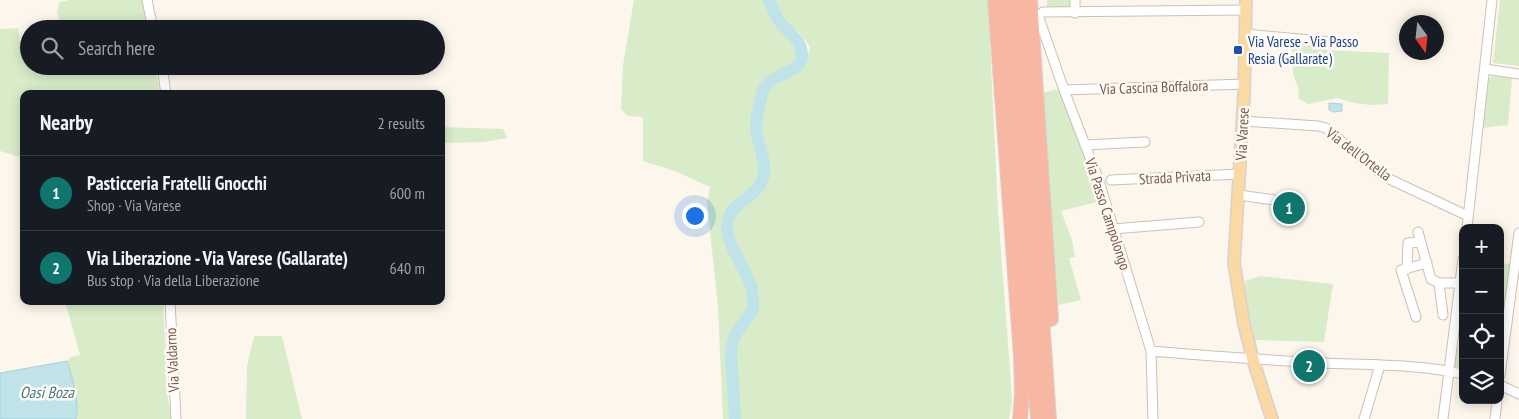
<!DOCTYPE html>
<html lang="en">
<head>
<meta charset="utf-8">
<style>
	body { margin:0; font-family:"PT Sans Narrow",sans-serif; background:#242831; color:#f1f3f6 }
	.controls { position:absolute; right:15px; bottom:15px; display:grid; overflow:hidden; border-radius:10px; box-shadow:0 2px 12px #0003 }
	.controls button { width:45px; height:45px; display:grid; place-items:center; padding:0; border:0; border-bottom:1px solid #363941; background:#171b24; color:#f1f3f6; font:25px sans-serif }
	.compass { position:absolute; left:1399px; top:15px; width:45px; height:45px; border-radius:50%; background:#171b24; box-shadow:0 2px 12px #0003; rotate:165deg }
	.you { position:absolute; left:694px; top:215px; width:18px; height:18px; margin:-12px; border:4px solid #fff; border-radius:50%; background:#1a73e8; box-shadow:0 0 0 8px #1a73e833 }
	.badge { display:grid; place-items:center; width:32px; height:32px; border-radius:50%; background:#0f766e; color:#fff; font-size:16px; font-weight:700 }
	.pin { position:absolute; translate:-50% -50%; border:2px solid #fff; box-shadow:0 1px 5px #0006 }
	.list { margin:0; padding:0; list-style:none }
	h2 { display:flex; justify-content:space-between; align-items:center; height:65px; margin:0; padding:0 20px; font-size:21px }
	h2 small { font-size:16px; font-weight:400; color:#9ea1a6 }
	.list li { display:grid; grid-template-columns:32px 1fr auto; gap:15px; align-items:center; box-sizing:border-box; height:75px; padding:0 20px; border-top:1px solid #363941 }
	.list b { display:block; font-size:19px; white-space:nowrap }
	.list p { margin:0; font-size:16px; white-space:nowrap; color:#9ea1a6 }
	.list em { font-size:16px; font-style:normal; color:#9ea1a6 }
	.icon { flex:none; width:28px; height:28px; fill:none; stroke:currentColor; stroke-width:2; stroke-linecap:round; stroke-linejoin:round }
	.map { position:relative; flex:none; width:1519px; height:419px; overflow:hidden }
	.search { position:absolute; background:#171b24; box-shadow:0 2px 12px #0003; left:20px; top:20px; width:425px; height:55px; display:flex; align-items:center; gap:12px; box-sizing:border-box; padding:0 18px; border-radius:28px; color:#9ea1a6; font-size:19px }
	.panel { position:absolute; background:#171b24; box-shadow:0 2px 12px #0003; left:20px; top:90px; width:425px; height:215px; border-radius:10px }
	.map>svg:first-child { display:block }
</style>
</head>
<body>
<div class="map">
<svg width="1519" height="419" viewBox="0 0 1519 419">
	<rect width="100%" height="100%" fill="#fdf6ec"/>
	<path fill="#d8ecc9" d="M70,0H142L148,29H62L57,11L60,2Z
		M634,0H765L771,12L772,20L788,36L798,51C790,74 780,66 767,80C755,91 757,115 755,130L758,132C760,126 762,119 763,113C764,107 763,99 765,93C773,70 806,77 810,47L799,32L785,22L773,0H988L998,211L1011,384L1012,403L1009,419H723L718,308L707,202L710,187L675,171L643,161V117L628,116L621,109L623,65Z
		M1047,0H1071V5L1069,8L1047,7Z
		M1500,0H1519V66L1493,63Z
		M18,28L24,62L29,64V66H36L73,75L72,66H155L160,94H24V158L0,151V29Z
		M1292,43L1324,44L1326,50L1389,53L1388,104L1371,105L1354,103L1337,98L1308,104L1299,99L1298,87L1293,74Z
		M1493,76L1512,78L1508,125L1482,128L1486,79Z
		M1058,89L1087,157L1101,201L1061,211L1072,240L1075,257L1069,258L1081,300L1054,306L1041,93Z
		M441,127L503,129L507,138L483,142L441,143Z
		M1500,263L1512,264L1506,314L1500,313Z
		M1260,276L1333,284L1324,342L1255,340L1246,300L1245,281Z
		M65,301H163L166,359V384L171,419H76C80,404 72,376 67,361L70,357L80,355Z
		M254,336H282L302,419H246L247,366Z
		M1457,349H1463V368L1455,366Z"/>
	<path fill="#bfe3e8" stroke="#a5d3da" d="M1329,103L1342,104V111L1334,112L1329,110Z
		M67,361C72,376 80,404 76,419H0V373Z"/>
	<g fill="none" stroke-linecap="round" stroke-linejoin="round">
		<path stroke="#bfe3e8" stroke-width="12" d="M735,419L731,350C734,329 744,326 753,309C753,302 753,293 751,286C746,270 726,243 727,227C728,202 752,201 761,183C769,169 760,150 757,135C754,122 759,106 762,94C767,72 803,75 802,54C801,38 787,32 779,21C775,15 772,7 769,0"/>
		<defs>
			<path id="minor" d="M147,0L153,29
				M1075,0V13
				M1246,34L1343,43
				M162,66L166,94
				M1485,69L1519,74
				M1064,90L1245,84
				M1243,121L1318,126L1326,128L1355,153L1385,177L1468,216
				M1085,145L1145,142
				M1111,180L1240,174
				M1239,195L1275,200
				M1467,228L1492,0
				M1113,229L1199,222
				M1418,232L1431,279L1439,283L1443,315
				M1407,269L1408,243L1421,242
				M1439,283H1460
				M170,301L176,419
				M1416,317L1401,270L1427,263
				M1151,351C1208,356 1265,360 1322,363C1368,365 1418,364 1463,374
				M1500,375L1519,233
				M1500,385L1519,394
				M1153,419L1151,351L1099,181L1064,90L1039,18V15L1043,12L1246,10
				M1364,419L1380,365
				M1443,419L1463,259
				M1495,419L1497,400"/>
			<path id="major" d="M1246,0L1244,95L1234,263L1244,324L1253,360L1272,419"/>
			<path id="highway" d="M995,0L1021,356L1022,393L1020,419
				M1009,0L1038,419
				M1020,0L1049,419
				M1030,0L1051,319"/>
		</defs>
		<use href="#minor" stroke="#d1beb0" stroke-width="11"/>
		<use href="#major" stroke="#dad1cd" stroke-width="14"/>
		<use href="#highway" stroke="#dad1cd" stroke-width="16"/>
		<use href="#minor" stroke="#fff" stroke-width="9"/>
		<use href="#major" stroke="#fbd9a5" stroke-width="11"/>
		<use href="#highway" stroke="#f7b7a3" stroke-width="14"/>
	</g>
	<rect fill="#1a4fb4" stroke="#fffaf3" stroke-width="2" x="1233" y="45" width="10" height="10" rx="2.5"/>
	<g text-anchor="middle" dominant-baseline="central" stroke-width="5" stroke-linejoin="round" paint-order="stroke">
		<g font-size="15" fill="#164399" stroke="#fffaf3" text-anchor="start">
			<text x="1248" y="41">Via Varese - Via Passo<tspan x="1248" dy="17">Resia (Gallarate)</tspan></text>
		</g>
		<g font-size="15" fill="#7a5c4d" stroke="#fffaf3">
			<text transform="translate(1154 87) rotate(-2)">Via Cascina Boffalora</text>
			<text transform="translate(1242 134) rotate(-87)">Via Varese</text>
			<text transform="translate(1359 154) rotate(37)">Via dell'Ortella</text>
			<text transform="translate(1175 177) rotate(-3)">Strada Privata</text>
			<text transform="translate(1108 214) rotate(72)">Via Passo Campolongo</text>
			<text transform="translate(172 360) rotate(-93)">Via Valdarno</text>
		</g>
		<g font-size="16" font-style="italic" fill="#437c86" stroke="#fffaf3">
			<text x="47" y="392">Oasi Boza</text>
		</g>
	</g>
</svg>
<div class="controls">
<button>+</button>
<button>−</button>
<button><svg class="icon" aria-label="locate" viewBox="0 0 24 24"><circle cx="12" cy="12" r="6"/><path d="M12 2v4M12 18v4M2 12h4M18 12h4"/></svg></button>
<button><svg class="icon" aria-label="layers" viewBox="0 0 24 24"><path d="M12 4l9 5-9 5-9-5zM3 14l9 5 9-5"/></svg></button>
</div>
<svg class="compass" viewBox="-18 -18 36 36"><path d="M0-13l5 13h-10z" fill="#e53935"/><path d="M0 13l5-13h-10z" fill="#9ea1a6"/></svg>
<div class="you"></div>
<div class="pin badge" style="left:1289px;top:208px">1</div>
<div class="pin badge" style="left:1309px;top:366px">2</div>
<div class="search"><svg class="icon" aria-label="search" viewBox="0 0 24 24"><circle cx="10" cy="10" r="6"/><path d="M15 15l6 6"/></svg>Search here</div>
<section class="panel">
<h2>Nearby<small>2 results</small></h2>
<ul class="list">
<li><span class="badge">1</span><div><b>Pasticceria Fratelli Gnocchi</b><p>Shop · Via Varese</p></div><em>600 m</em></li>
<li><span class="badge">2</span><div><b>Via Liberazione - Via Varese (Gallarate)</b><p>Bus stop · Via della Liberazione</p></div><em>640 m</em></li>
</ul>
</section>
</div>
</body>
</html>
